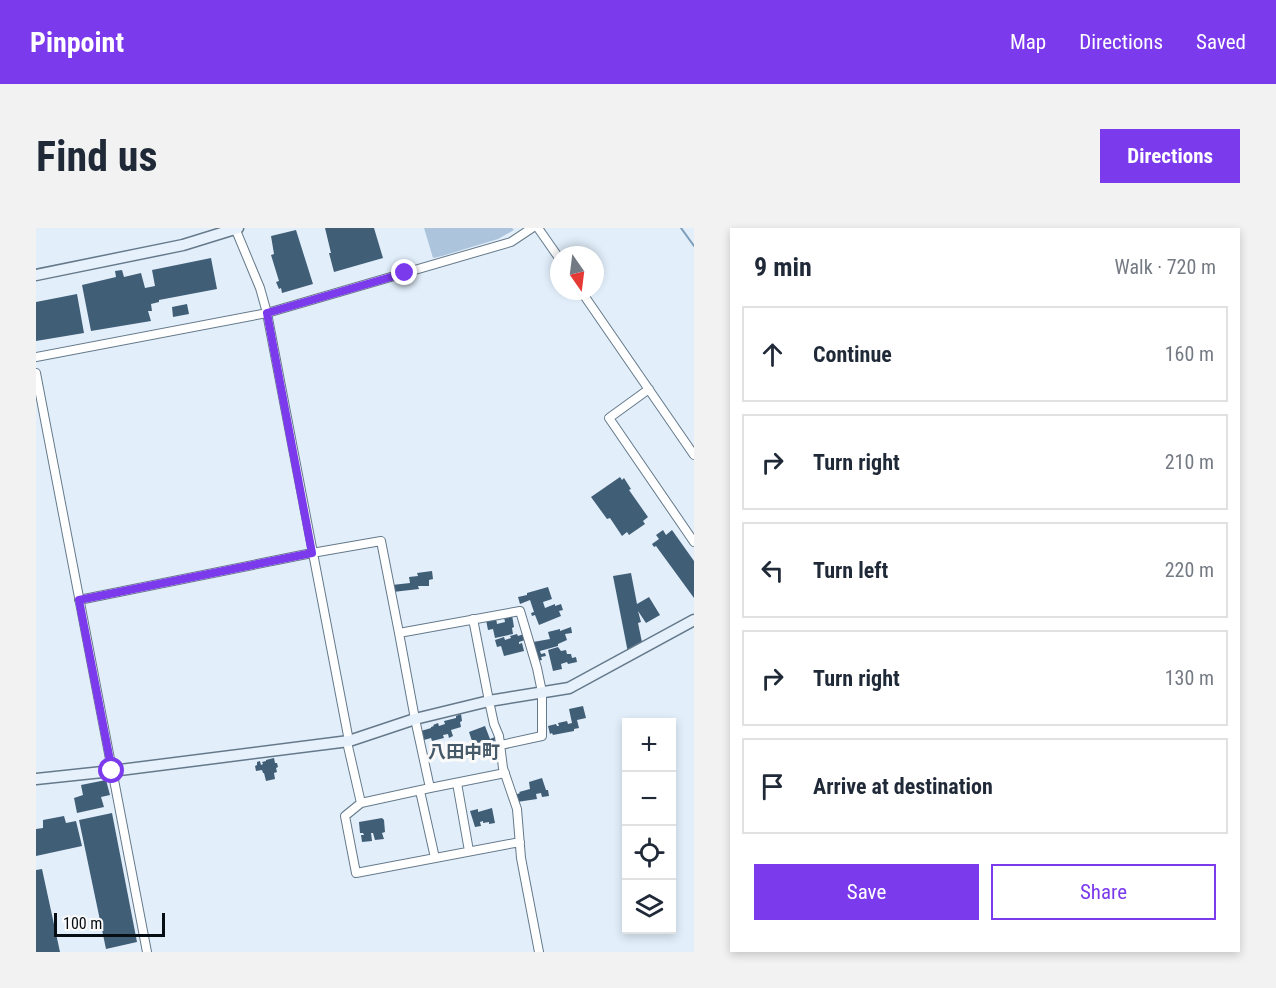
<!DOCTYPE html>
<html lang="en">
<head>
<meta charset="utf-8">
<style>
	body { margin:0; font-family:"Roboto Condensed","Noto Sans JP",sans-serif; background:#f2f2f3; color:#1f2937 }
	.controls { position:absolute; right:18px; bottom:18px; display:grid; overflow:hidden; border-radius:0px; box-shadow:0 3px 9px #0003 }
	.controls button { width:54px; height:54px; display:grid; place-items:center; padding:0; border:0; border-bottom:2px solid #e0e1e3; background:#fff; color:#1f2937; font:30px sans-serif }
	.compass { position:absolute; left:514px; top:18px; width:54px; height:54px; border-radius:50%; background:#fff; box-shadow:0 3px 9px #0003; rotate:166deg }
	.scale { position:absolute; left:18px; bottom:15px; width:111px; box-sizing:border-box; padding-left:6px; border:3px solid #060d13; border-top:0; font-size:16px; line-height:21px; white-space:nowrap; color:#060d13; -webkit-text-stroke:4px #fafafa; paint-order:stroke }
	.stop { position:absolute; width:18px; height:18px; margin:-14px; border:4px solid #7c3aed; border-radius:50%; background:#fff }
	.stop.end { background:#7c3aed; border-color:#fff; box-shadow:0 2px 6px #0008 }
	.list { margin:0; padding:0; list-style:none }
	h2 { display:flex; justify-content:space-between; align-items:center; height:78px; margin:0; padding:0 24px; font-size:26px }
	h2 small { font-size:20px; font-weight:400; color:#747a83 }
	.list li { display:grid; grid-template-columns:39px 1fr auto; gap:18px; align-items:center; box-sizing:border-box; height:96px; margin:0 12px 12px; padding:0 12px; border:2px solid #e0e1e3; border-radius:0px }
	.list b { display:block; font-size:22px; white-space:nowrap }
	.list em { font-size:20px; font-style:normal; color:#747a83 }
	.actions { display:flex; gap:12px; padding:18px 24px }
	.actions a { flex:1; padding:14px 0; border:2px solid #7c3aed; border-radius:0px; text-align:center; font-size:21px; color:#7c3aed }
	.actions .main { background:#7c3aed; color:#fff }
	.icon { flex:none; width:33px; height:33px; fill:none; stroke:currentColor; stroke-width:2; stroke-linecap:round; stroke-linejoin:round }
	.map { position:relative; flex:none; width:658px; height:724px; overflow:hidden; border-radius:0px }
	header { display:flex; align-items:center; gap:36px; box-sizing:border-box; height:84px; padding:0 30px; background:#7c3aed; color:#fff }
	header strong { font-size:28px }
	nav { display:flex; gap:33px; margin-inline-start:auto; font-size:21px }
	.intro { display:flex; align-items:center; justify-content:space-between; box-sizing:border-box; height:144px; padding:0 36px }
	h1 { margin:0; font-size:42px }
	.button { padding:15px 27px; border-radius:0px; background:#7c3aed; color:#fff; font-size:21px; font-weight:700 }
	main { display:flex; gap:36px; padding:0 36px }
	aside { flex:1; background:#fff; border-radius:0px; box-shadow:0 3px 9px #0003 }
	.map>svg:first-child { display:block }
</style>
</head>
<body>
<header>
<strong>Pinpoint</strong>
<nav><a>Map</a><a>Directions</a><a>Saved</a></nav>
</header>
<div class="intro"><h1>Find us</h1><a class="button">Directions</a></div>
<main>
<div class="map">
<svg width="658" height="724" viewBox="0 0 658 724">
	<rect width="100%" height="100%" fill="#e2effb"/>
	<path fill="#acc5dc" d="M388,0H476L478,2L462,11L406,28L397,30Z"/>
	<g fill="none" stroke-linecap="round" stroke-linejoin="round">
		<path stroke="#7e9db9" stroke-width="2" d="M645,0L658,18"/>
	</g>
	<path fill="#415e77" d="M289,0H338L347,30L298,44L293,25H295Z
		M260,2L277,56L246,65L245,60L243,61L240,54L243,53L235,27L238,26L235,8Z
		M175,30L181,61L123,72V74L115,76L116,83H112L115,93L55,103L46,57L80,49L79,43L86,42L88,49L105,45L109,60L119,58L116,42Z
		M41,66L48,105L0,113V74Z
		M151,76L153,86L137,89L136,79Z
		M584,249L586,252L588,250L595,261L593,262L612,289L607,293L609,296L593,307L591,304L586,308L574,290L571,291L555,269Z
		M627,302L630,307L636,302L658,333V370L620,318L618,319L616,316L623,311L620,307Z
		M396,343L397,351L393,352V358H382L383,361L357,364L356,357L374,355L373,349L382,348L381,345Z
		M595,345L601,376L613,369L624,387L610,395L602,383L605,394L602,395L608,424L593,430L577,348Z
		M512,359L516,371L507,374L509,380L519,376V378L525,376L527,382L523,383L525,388L503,397L499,387L496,388L495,385L498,384L494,372L484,376L482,369L491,367V365Z
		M476,387L478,399L476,400L477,406L459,410L457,401L452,402L450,392L460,390L461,396L469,394L468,389Z
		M535,399L536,405L529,406L531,412L522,416V418L504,423L505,426L509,425L510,428L505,429L506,432L501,433L497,414L514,411L512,404L524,401V403Z
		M481,406L482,408L488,406L489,412L483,414V416L486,415L488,423L468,428L465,418L461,419L459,412L468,409L469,412L475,410L474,408Z
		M522,419L525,423L530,422L531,426H535L536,430L540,429L541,434L532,436L531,434L525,436L526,441L517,443L512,422Z
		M547,478L550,490L541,492L543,500L538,501V503L517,507L516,505L514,506L512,498L520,496L521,498H523L522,495L531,493L532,496L536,495L533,481Z
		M425,486L426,493L424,494L425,499L415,502L417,508L413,510L412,506L407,507L408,510L396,513L395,510L388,512L385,503L395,500V499L398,498L397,497L402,495L403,498L409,496L408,493L420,490V488Z
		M449,498L454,511L459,509L460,512L458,513L460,519L458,520L459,522L451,525L449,519L439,522L433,504Z
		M238,530L239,535H241L242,539L240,540L241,544L238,545L239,551L230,553L228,545H227L226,542L220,543L219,538L221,537V534L224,533L225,537L227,536L226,534L230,533V532Z
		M506,550L510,562H512L513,568L506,569L505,565L500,566L501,571L481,574L479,567L484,565L483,564L494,561L493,554Z
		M70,552L74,567L65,569L68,579L41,585L38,570L47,567L45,557Z
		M456,580L459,595L453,596V594L447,595V593L444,594L445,598L439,599L434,583L442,581V584Z
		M76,585L101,714L70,721L43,592Z
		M28,588L30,595L40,593L46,618L0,628V601L7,600V592Z
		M346,590L348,592L349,604L346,605L348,611L339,612L337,605H335L336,613L326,614L325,607H328L327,605H324L323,594Z
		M6,641L24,724H0V642Z"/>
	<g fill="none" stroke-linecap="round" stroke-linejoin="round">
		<defs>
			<path id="street" d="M199,0L224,60L231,85L313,513
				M502,0L523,30
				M545,63L658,227
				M0,129L231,85L475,14L496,0
				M0,145L111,724
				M613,161L573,190L658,314
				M43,372L276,325L345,313L363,405
				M437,391L453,473L458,496L463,508L467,540L481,581L485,630L503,724
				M311,514L325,575
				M465,517L506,508V464L501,440L484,383L363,405L379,491L394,560L469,545
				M421,555L433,623
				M394,560L325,575L309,588L320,645L484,614
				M384,563L399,630"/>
			<path id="secondary" d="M0,47L147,17L202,0
				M0,551L76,543L313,513L379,491L453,473L533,460L658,392"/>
		</defs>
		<use href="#street" stroke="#65798a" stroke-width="10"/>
		<use href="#secondary" stroke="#65798a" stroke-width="13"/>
		<use href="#street" stroke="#fff" stroke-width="8"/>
		<use href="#secondary" stroke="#e6f1fb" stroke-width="10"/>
	</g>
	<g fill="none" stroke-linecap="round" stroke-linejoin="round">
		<path stroke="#7c3aed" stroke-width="8" d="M76,543L43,372L276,325L231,85L369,45"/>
	</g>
	<g text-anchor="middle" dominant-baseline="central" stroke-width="6" stroke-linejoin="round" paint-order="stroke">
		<g font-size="18" font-weight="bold" fill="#465969" stroke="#fafafa">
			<text x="428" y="523">八田中町</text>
		</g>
	</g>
</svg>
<div class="controls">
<button>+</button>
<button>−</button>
<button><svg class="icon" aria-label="locate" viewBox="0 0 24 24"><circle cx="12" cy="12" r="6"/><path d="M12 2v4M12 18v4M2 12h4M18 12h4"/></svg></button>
<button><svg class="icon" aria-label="layers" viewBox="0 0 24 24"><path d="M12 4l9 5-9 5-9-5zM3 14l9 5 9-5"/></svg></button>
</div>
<svg class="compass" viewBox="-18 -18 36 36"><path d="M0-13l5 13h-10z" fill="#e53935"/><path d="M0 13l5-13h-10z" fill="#747a83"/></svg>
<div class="scale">100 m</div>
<div class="stop" style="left:76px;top:543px"></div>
<div class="stop end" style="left:369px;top:45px"></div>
</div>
<aside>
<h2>9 min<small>Walk · 720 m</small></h2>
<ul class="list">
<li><svg class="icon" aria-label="ahead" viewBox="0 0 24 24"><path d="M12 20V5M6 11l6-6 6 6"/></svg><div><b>Continue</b></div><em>160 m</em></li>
<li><svg class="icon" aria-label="right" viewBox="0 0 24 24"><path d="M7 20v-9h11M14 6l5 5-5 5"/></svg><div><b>Turn right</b></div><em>210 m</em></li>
<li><svg class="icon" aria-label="left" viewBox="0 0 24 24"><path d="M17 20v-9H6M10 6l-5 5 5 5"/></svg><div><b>Turn left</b></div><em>220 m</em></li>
<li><svg class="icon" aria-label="right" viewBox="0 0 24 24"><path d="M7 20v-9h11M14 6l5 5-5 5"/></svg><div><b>Turn right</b></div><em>130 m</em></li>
<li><svg class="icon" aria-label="arrive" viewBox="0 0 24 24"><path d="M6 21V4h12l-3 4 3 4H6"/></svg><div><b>Arrive at destination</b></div></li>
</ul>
<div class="actions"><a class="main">Save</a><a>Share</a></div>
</aside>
</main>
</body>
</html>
